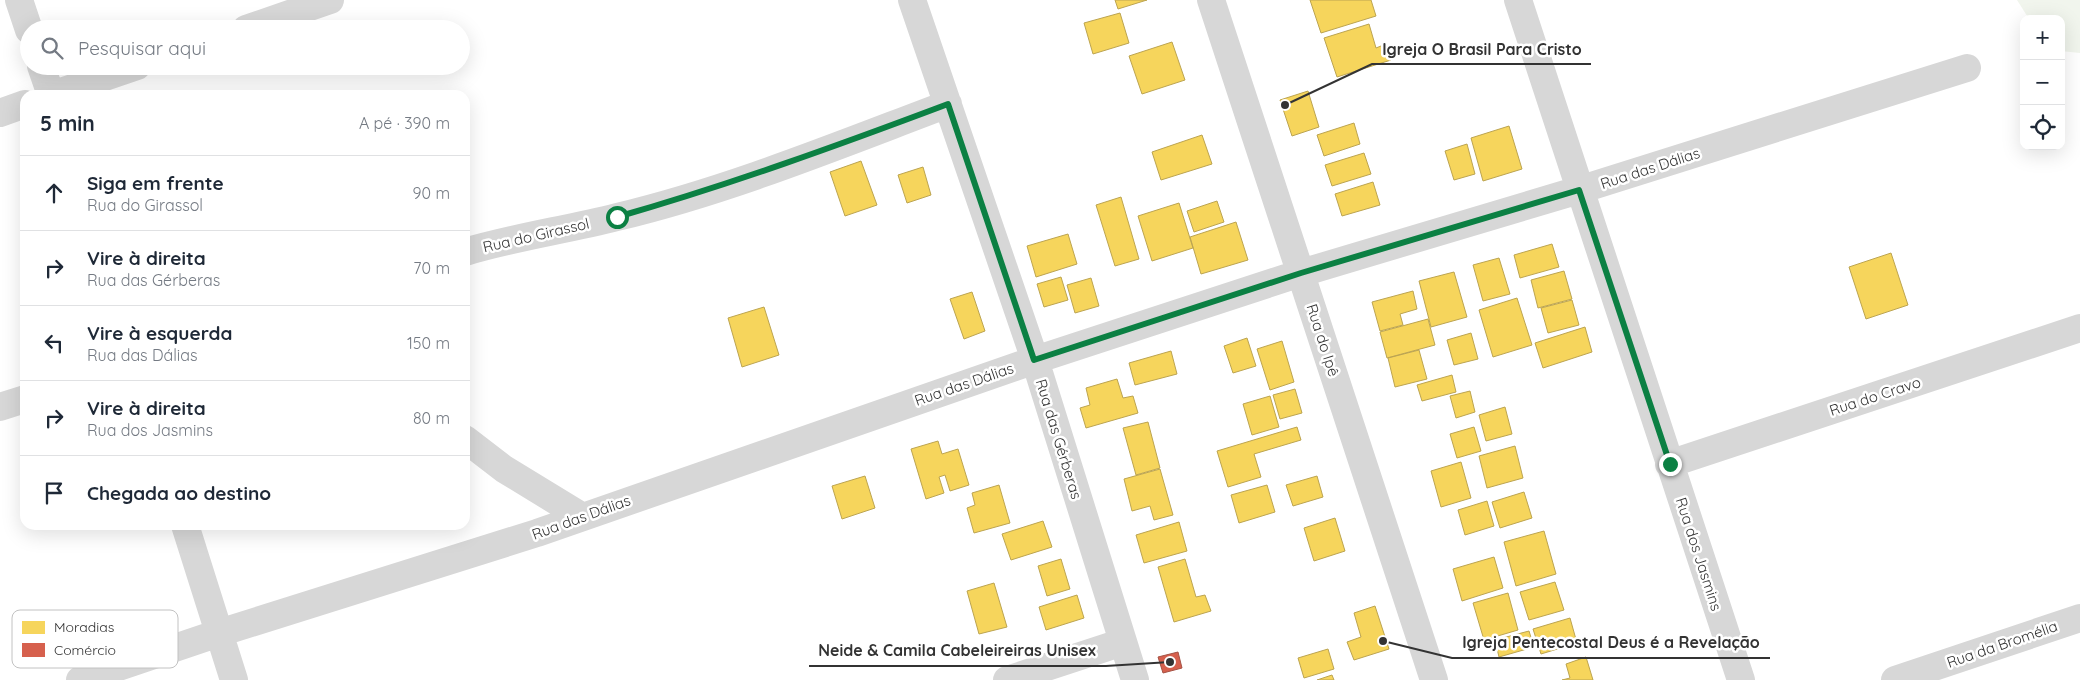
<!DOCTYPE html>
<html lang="pt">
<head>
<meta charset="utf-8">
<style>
	body { margin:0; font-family:Quicksand,sans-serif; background:#f6f6f7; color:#1f2937 }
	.controls { position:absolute; right:15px; top:15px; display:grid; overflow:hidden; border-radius:10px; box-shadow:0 5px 20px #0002 }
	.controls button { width:45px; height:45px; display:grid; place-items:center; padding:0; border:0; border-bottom:1px solid #e0e1e3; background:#fff; color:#1f2937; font:25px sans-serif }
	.stop { position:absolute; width:15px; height:15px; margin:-11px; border:4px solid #0b8043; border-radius:50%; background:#fff }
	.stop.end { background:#0b8043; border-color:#fff; box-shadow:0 1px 5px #0008 }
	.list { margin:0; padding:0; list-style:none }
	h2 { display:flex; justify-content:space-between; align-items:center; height:65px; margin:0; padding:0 20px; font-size:21px }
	h2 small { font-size:16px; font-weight:400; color:#747a83 }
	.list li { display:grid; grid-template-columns:32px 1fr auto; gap:15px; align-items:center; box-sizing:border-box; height:75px; padding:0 20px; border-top:1px solid #e0e1e3 }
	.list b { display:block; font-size:19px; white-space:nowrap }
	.list p { margin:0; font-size:16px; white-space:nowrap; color:#747a83 }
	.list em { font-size:16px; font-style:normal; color:#747a83 }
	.icon { flex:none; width:28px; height:28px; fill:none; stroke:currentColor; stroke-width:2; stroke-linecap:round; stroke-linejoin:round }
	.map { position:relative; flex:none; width:2080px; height:680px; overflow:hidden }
	.search { position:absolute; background:#fff; box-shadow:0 5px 20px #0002; left:20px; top:20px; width:450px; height:55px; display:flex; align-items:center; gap:12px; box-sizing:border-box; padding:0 18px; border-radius:28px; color:#747a83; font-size:19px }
	.panel { position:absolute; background:#fff; box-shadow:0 5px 20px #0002; left:20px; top:90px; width:450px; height:440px; border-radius:15px }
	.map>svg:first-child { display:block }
</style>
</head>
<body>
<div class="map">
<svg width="2080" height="680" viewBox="0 0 2080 680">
	<rect width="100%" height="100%" fill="#fff"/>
	<path fill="#f1f5ed" d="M2017,0H2080V53L2061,51V19H2029Z"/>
	<path fill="#f6d55c" stroke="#bca450" d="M1115,0H1147L1118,9Z
		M1310,0H1371L1376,16L1321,33Z
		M1120,13L1129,43L1093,54L1084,23Z
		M1369,24L1376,48L1386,44L1391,60L1337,77L1324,38Z
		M1172,42L1185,80L1142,94L1129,56Z
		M1308,91L1319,127L1292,136L1280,100Z
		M1354,123L1360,144L1324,156L1317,135Z
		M1509,126L1522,169L1483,181L1471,138Z
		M1202,135L1212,164L1161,180L1152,152Z
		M1467,144L1475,174L1454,180L1445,151Z
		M1364,153L1371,174L1332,186L1325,165Z
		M861,161L877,205L845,216L830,172Z
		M923,167L931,195L907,203L898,175Z
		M1373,182L1380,205L1342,216L1335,194Z
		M1121,197L1139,259L1115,266L1096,205Z
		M1217,201L1224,222L1194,232L1187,211Z
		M1179,203L1193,248L1152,261L1138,216Z
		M1236,222L1248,260L1201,274L1190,237Z
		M1068,234L1077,264L1036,277L1027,246Z
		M1552,244L1559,267L1520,278L1514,255Z
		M1891,253L1908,305L1866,319L1849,267Z
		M1499,258L1510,294L1483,301L1473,265Z
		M1564,271L1572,299L1538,308L1531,280Z
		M1454,272L1467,317L1431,327L1419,281Z
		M1061,277L1068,300L1044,307L1037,284Z
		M1091,278L1099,306L1075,313L1067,285Z
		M1413,291L1417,309L1400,314L1403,325L1380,331L1372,302Z
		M972,292L985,331L964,339L950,299Z
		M1517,298L1532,345L1493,357L1479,310Z
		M1572,300L1579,325L1548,333L1541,308Z
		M764,307L779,355L742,367L728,318Z
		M1428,319L1435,345L1387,358L1380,332Z
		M1585,327L1592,352L1543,368L1535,343Z
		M1471,333L1478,359L1454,365L1447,340Z
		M1247,338L1256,366L1233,373L1224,346Z
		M1282,341L1294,382L1270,390L1257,349Z
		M1419,350L1427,379L1395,387L1388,358Z
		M1171,351L1177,374L1135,385L1129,363Z
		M1452,375L1456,392L1422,401L1417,385Z
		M1117,379L1123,398L1133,396L1138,413L1086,428L1080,408L1090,405L1086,388Z
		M1295,389L1302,413L1280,419L1273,395Z
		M1470,391L1475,412L1456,418L1450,396Z
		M1270,396L1279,427L1252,435L1243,404Z
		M1505,407L1512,434L1486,441L1479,415Z
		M1148,422L1160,468L1136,475L1123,428Z
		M1297,427L1301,440L1254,454L1261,477L1228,487L1217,451Z
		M1474,427L1481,451L1457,458L1450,434Z
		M938,441L942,454L958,449L969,485L950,491L945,475L939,477L944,493L926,499L911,449Z
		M1515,446L1523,478L1487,488L1479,456Z
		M1461,462L1471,498L1441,507L1431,471Z
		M1160,469L1173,515L1154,520L1150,506L1132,511L1124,479Z
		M865,476L875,508L842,519L832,486Z
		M1317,476L1323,497L1293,506L1286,485Z
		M999,485L1010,523L974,533L967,508L975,505L972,493Z
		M1267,485L1275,512L1239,523L1231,495Z
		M1524,492L1532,518L1500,528L1492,502Z
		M1487,501L1494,526L1465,535L1458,510Z
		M1335,518L1345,551L1314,561L1304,528Z
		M1043,521L1052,547L1011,560L1002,534Z
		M1179,522L1187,551L1144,563L1136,535Z
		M1544,531L1556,574L1516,586L1504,542Z
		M1494,557L1503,588L1462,601L1453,569Z
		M1061,559L1070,589L1047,596L1038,566Z
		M1185,559L1196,597L1205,595L1211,611L1174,622L1158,567Z
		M1555,582L1564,610L1529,620L1520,592Z
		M994,583L1007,627L979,634L967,591Z
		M1508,593L1518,630L1484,640L1473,603Z
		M1077,595L1084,618L1046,630L1039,607Z
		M1375,606L1389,649L1354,660L1347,642L1361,637L1354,613Z
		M1570,618L1577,643L1541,654L1533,629Z
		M1529,631L1534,647L1499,657L1495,640Z
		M1328,649L1334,669L1304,678L1298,658Z
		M1586,657L1593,680H1562L1570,678L1566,664Z
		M1332,675L1334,680H1317Z"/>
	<path fill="#d6604d" stroke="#a55245" d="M1178,652L1182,668L1163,673L1158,657Z"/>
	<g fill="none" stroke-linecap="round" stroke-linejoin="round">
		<path stroke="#d7d7d7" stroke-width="28" d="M19,0L29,30
			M912,0L1035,360L1135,680
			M1211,0L1434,680
			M1518,0L1741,680
			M246,29L330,0
			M41,66L51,95
			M52,95L137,66
			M0,113L25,104
			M465,252C515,237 566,230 617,217C730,190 839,145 948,104
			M0,407L25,399
			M465,439L504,469L581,516
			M1669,464L2080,328
			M185,525L234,680
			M80,680L219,633L537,533L1035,360L1301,273L1579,190L1967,68
			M1007,680L1123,642
			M1895,680L2080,618"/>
	</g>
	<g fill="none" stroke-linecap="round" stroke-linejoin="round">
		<path stroke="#0b8043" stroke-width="6" d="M617,217C729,185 839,145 948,104L1034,360L1301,273L1579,190L1670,464"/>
	</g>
	<g text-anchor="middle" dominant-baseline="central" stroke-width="5" stroke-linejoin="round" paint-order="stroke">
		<g font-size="15" fill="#333" stroke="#fff">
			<text transform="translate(1650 168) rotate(-18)">Rua das Dálias</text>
			<text transform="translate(536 235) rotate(-13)">Rua do Girassol</text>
			<text transform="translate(1323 340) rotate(72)">Rua do Ipê</text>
			<text transform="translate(964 384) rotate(-19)">Rua das Dálias</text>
			<text transform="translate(1875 396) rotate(-18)">Rua do Cravo</text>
			<text transform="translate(1059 439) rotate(73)">Rua das Gérberas</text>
			<text transform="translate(581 517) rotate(-20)">Rua das Dálias</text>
			<text transform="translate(1699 554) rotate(72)">Rua dos Jasmins</text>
			<text transform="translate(2002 644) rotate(-19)">Rua da Bromélia</text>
		</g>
	</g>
	<rect x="12" y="610" width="166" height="58" rx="8" fill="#fff" stroke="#c2c2c2" stroke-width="1"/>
	<rect x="22" y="621" width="23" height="13" fill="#f6d55c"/>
	<rect x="22" y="643" width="23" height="14" fill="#d6604d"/>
	<g font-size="14" fill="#333">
		<text x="54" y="632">Moradias</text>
		<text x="54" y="655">Comércio</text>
	</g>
	<path fill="none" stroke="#333" stroke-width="2" d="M1285 105L1372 64H1591M1383 641L1452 658H1770M1170 662L1106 666H809"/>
	<g fill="#333" stroke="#fff" stroke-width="2">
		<circle cx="1285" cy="105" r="5"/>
		<circle cx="1383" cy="641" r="5"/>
		<circle cx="1170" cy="662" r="5"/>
	</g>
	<g font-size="16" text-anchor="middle" font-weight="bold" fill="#333" stroke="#fff" stroke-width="5" stroke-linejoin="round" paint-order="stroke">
		<text x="1482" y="55">Igreja O Brasil Para Cristo</text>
		<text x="1611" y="648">Igreja Pentecostal Deus é a Revelação</text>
		<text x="957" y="656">Neide &amp; Camila Cabeleireiras Unisex</text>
	</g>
</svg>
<div class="controls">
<button>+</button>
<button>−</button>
<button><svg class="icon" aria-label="locate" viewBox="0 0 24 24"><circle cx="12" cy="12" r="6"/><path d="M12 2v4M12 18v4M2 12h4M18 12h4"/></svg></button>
</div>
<div class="stop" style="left:617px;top:217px"></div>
<div class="stop end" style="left:1670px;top:464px"></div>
<div class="search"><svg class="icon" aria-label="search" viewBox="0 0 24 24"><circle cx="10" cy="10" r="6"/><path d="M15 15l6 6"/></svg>Pesquisar aqui</div>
<section class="panel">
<h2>5 min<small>A pé · 390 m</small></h2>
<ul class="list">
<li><svg class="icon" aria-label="ahead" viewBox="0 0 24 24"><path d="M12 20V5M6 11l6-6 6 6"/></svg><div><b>Siga em frente</b><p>Rua do Girassol</p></div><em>90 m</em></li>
<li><svg class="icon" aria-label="right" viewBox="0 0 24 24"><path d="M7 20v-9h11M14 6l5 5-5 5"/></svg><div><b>Vire à direita</b><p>Rua das Gérberas</p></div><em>70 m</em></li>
<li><svg class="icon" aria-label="left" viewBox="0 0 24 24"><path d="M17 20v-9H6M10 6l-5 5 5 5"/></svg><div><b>Vire à esquerda</b><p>Rua das Dálias</p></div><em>150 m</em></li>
<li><svg class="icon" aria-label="right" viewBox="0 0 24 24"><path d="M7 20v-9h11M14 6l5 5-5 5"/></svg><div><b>Vire à direita</b><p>Rua dos Jasmins</p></div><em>80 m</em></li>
<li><svg class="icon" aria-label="arrive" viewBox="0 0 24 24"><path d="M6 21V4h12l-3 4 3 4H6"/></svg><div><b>Chegada ao destino</b></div></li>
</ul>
</section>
</div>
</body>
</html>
